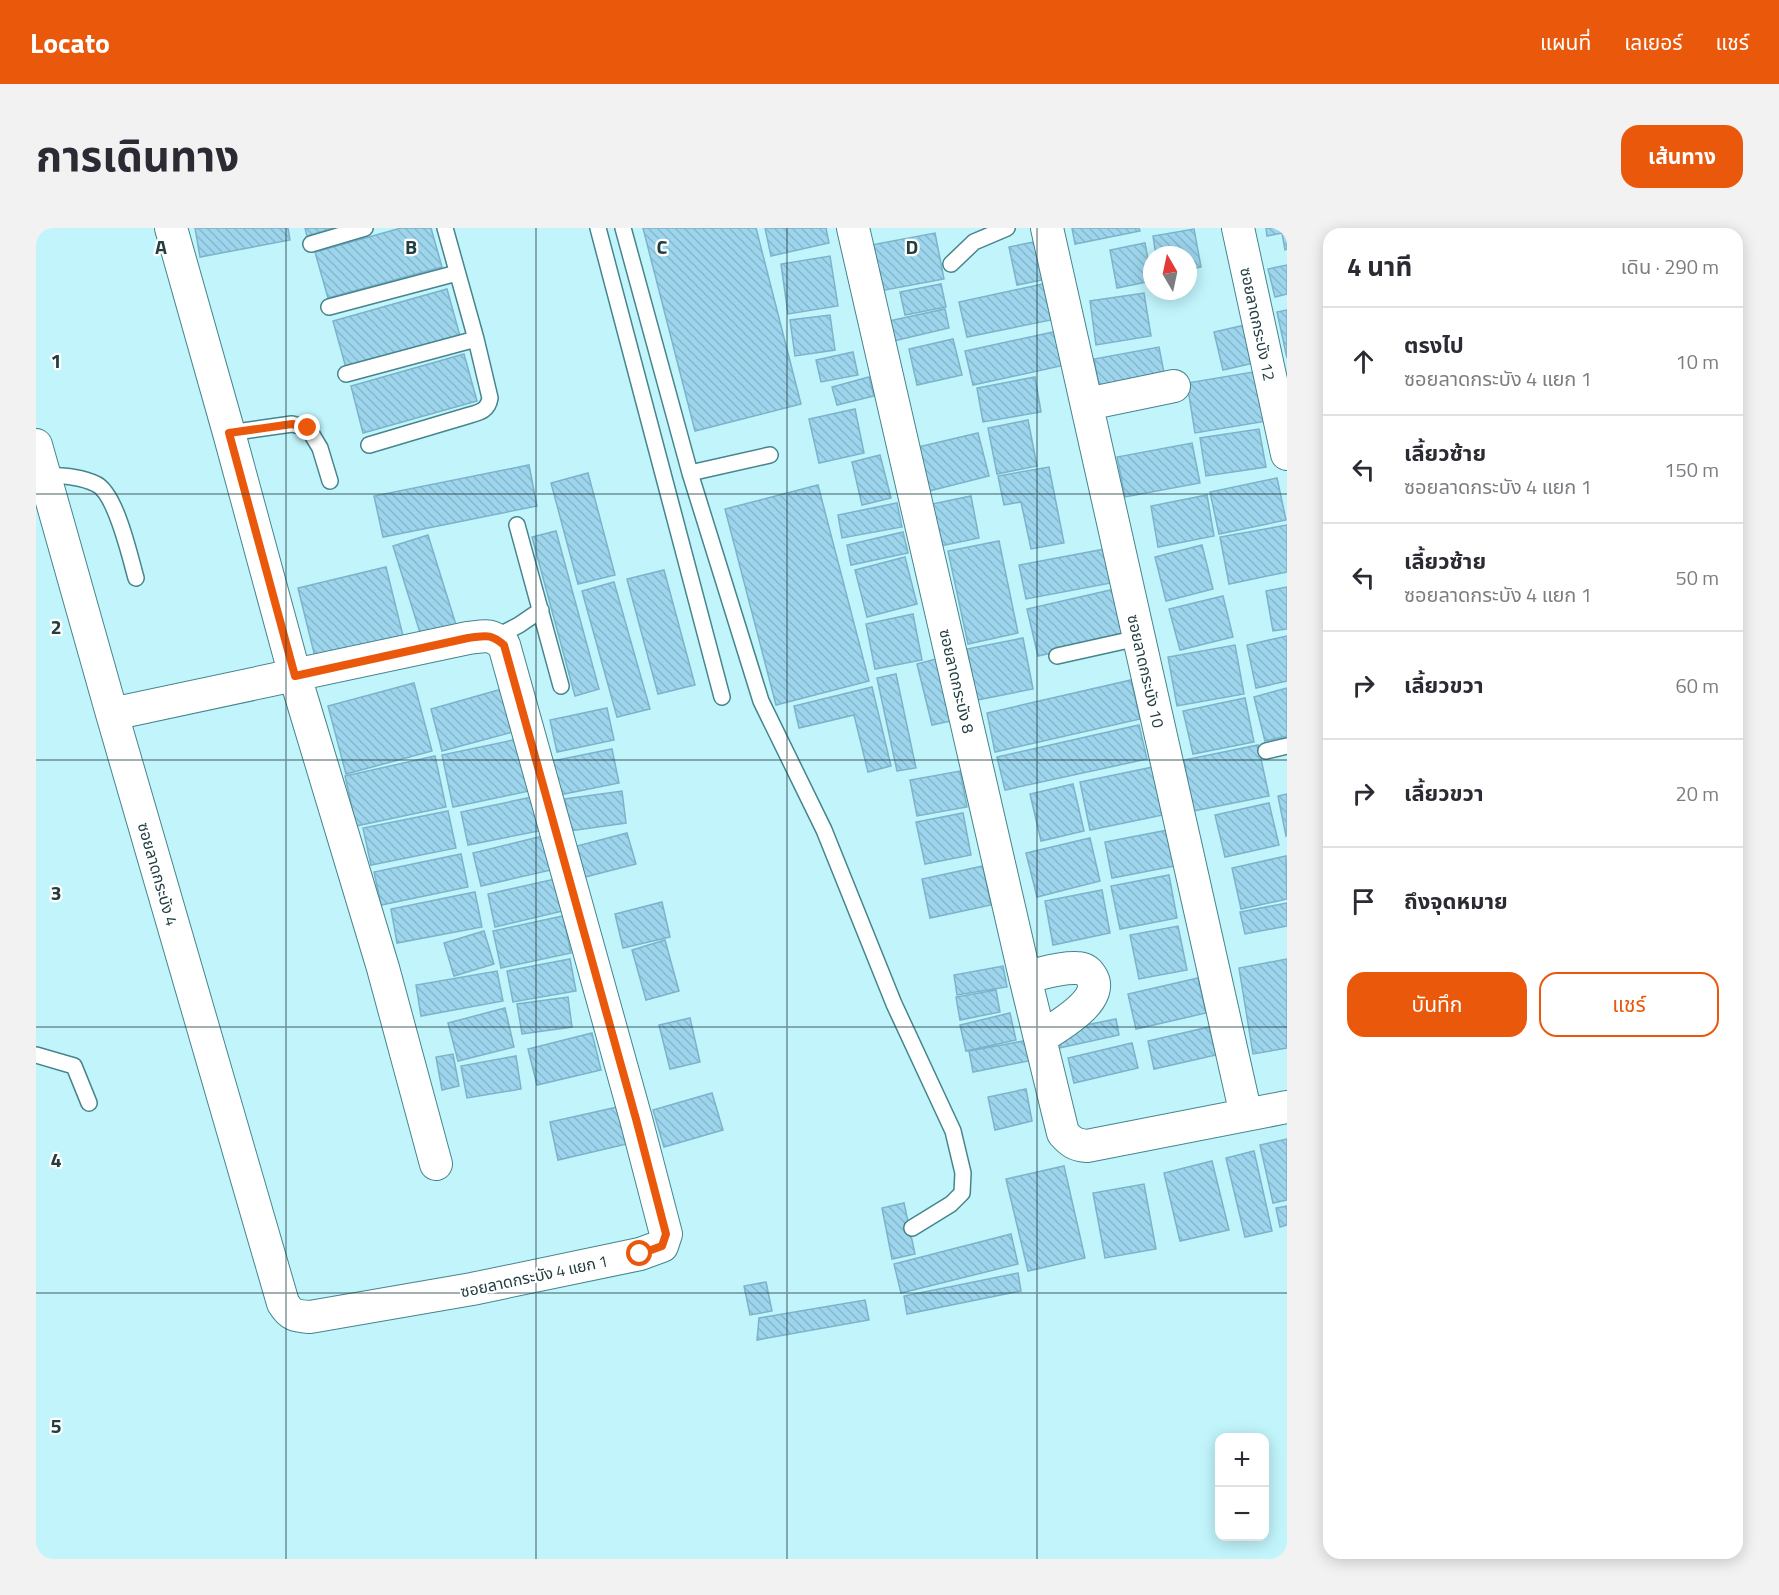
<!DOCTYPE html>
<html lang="th">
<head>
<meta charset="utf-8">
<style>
	body { margin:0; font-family:"Titillium Web","Noto Sans Thai",sans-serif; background:#f2f2f3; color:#2b2b33 }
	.controls { position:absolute; right:18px; bottom:18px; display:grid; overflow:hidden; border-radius:12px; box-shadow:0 3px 15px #0003 }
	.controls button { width:54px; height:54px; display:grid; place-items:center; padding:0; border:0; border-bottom:2px solid #e1e1e2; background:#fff; color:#2b2b33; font:30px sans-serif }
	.compass { position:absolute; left:1107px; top:18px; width:54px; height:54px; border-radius:50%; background:#fff; box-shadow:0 3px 15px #0003; rotate:351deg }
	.stop { position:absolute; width:18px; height:18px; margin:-14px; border:4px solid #ea580c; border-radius:50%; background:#fff }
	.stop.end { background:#ea580c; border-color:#fff; box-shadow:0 2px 6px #0008 }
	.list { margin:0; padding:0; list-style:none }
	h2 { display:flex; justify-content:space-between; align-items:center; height:78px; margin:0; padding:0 24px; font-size:26px }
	h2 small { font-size:20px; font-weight:400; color:#7c7c81 }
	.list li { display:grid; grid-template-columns:39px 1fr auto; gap:18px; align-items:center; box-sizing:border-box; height:108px; padding:0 24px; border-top:2px solid #e1e1e2 }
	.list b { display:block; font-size:22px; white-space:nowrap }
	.list p { margin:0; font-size:20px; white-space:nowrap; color:#7c7c81 }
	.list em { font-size:20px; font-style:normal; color:#7c7c81 }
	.actions { display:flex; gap:12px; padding:18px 24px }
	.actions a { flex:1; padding:14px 0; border:2px solid #ea580c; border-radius:18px; text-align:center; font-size:21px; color:#ea580c }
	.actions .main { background:#ea580c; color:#fff }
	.icon { flex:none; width:33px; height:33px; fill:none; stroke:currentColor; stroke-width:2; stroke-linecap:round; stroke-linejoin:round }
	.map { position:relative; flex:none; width:1251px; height:1331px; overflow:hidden; border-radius:18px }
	header { display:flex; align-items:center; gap:36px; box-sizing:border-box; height:84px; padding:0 30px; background:#ea580c; color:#fff }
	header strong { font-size:28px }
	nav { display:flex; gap:33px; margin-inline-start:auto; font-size:21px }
	.intro { display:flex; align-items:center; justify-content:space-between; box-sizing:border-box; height:144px; padding:0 36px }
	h1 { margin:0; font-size:42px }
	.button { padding:15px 27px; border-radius:18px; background:#ea580c; color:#fff; font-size:21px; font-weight:700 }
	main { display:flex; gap:36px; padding:0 36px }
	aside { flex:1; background:#fff; border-radius:18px; box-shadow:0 3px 15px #0003 }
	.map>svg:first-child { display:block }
</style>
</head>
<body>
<header>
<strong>Locato</strong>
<nav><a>แผนที่</a><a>เลเยอร์</a><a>แชร์</a></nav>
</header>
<div class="intro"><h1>การเดินทาง</h1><a class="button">เส้นทาง</a></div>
<main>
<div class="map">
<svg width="1251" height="1331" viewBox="0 0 1251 1331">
	<defs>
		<pattern id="building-back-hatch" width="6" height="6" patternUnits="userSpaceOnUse" patternTransform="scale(1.5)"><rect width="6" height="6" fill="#9dd5ed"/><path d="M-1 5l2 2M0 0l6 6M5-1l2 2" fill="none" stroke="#87b8cc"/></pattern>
	</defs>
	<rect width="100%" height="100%" fill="#c1f4fb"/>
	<path fill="url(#building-back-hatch)" stroke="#7cb3ca" stroke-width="1.5" d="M159,0H252L254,12L164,29Z
		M269,0H299L271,8Z
		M365,0H395L406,39L292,70L279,24Z
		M607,0H720L765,176L659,203Z
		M729,0H790L793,15L735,28Z
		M1036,0H1103L1104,3L1039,16Z
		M1230,0H1251V21L1249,22L1246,5L1231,8Z
		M1158,1L1165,39L1152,42V27H1120L1117,8Z
		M899,5L908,51L844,63L835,17Z
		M1003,13L1011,51L981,57L973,19Z
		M1109,15L1116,53L1081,60L1074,22Z
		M794,28L802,78L752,86L745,36Z
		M1251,37V66L1239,69L1232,41Z
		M905,56L910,79L869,87L864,64Z
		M1007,56L1015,92L931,109L923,74Z
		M411,61L424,108L310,140L297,93Z
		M1108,65L1115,108L1060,117L1054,73Z
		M909,81L913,100L853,114L848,94Z
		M1251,82V130L1241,84Z
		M794,87L799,122L759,128L754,92Z
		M1209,97L1218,135L1187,142L1178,104Z
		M1022,103L1029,137L937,157L929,123Z
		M917,111L926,147L881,157L873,121Z
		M1123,119L1130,155L1065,168L1058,131Z
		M817,124L822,147L785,154L780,132Z
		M428,126L441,173L327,205L315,158Z
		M1223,143L1231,193L1159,205L1151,155Z
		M833,149L838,168L801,177L796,159Z
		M999,149L1005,184L947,194L941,160Z
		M819,181L828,225L783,235L773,191Z
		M992,192L1001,238L961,246L952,200Z
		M1223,201L1230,239L1170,248L1164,210Z
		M942,205L953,248L893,263L882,219Z
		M1156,215L1164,255L1089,269L1081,229Z
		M844,227L855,270L826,277L816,234Z
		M493,237L501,278L347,309L338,268Z
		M1013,239L1028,315L995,321L985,274L968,277L962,248Z
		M552,245L579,347L542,356L515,255Z
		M1241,250L1250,292L1183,306L1174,264Z
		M782,257L833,453L740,477L689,281Z
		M1171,267L1178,308L1122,319L1115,278Z
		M935,268L943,310L904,318L896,276Z
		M861,275L866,299L806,310L802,287Z
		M1251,297V344L1193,356L1184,309Z
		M520,303L563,461L539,468L496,309Z
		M867,304L872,325L815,337L811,317Z
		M392,307L421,400L386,411L357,318Z
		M963,313L982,405L932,416L912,323Z
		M1166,317L1177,361L1130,373L1119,329Z
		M1069,321L1075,355L990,371L983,337Z
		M869,329L881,376L831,389L819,342Z
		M350,339L368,412L280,433L262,360Z
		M628,342L659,457L622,466L591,351Z
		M578,354L614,481L581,489L546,363Z
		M1251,359V401L1237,403L1230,363Z
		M1079,361L1090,408L1002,428L991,381Z
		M1187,368L1197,409L1144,422L1133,381Z
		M877,386L886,432L839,441L830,396Z
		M1251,408V453L1220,460L1211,417Z
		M987,410L997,461L941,472L931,421Z
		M1199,417L1208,466L1141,478L1132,429Z
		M900,431L915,493L896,497L881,436Z
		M860,446L880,540L861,543L841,450Z
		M1095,452L1104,491L959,524L951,485Z
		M378,455L396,523L310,546L292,478Z
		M473,459L484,502L406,523L395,481Z
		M836,459L855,538L832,544L818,487L763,500L758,478Z
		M1251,460V508L1229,513L1218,469Z
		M1209,470L1218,514L1157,526L1147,483Z
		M571,480L578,512L521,524L514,492Z
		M1103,497L1111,531L969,562L961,529Z
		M482,511L493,563L417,579L406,527Z
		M1222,517L1233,568L1157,583L1148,532Z
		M576,521L583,555L523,567L516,533Z
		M399,528L410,579L320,598L309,548Z
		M1117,539L1127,587L1054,602L1044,554Z
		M924,543L931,579L881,588L874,552Z
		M1037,556L1048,603L1005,613L994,566Z
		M586,563L590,595L534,603L529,571Z
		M1251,566V607L1250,608L1242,568Z
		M501,568L508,602L432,617L425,584Z
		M1233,575L1243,617L1189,629L1179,587Z
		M412,583L420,620L335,637L327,600Z
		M927,585L935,627L889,636L880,594Z
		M1132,602L1139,638L1076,650L1069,614Z
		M591,605L600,636L549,649L541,618Z
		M507,608L515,642L445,658L437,625Z
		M1054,610L1064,653L1001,669L990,625Z
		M425,626L432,659L345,677L338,644Z
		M1250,628L1251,671L1205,681L1196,640Z
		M947,638L955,677L894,690L886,651Z
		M1133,647L1141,690L1084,701L1075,658Z
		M524,650L531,682L459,699L452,666Z
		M1066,662L1074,705L1017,717L1009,673Z
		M439,664L446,699L361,715L355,681Z
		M626,674L634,709L587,720L579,686Z
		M1251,675V698L1209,706L1204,684Z
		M527,688L535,725L465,740L457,703Z
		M1142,698L1151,742L1103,751L1094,707Z
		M448,703L458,736L418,748L408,715Z
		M629,712L643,763L610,772L596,722Z
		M534,731L540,763L477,774L471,743Z
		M1251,731V820L1217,826L1203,740Z
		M967,738L971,759L921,767L918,747Z
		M461,743L467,773L385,788L380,757Z
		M1162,750L1170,785L1100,801L1092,766Z
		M960,762L964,784L924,792L920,769Z
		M532,769L536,799L486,806L481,776Z
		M469,780L478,819L422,833L412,795Z
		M974,785L980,812L930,823L924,797Z
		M654,790L664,834L634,841L623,797Z
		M1080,791L1083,807L1023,820L1020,803Z
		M1173,799L1180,827L1118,841L1112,813Z
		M556,805L565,842L501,857L492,821Z
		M993,812L997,832L937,844L933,823Z
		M1096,815L1102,840L1038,855L1032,830Z
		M417,826L423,858L406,862L400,829Z
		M480,828L485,861L431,870L425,838Z
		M990,861L996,893L959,902L952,869Z
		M676,865L687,902L628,919L617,882Z
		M586,878L595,915L522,932L514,894Z
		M1251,911V972L1237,975L1224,917Z
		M1218,923L1236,1003L1209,1009L1190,930Z
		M1176,933L1193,1002L1144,1013L1128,945Z
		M1028,938L1049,1030L992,1043L970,951Z
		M1108,956L1120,1021L1069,1030L1057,965Z
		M868,975L879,1026L856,1031L846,980Z
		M1251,978V997L1244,999L1240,980Z
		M975,1006L982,1036L865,1065L858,1036Z
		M982,1045L985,1063L871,1086L868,1068Z
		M730,1054L736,1083L714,1087L708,1058Z
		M829,1072L833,1092L721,1112L723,1090Z"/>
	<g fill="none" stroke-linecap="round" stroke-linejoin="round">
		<defs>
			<path id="lane" d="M562,0L686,469
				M587,0L654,245L725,473L788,602L858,776L917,903L927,945L926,965L915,976L876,1000
				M275,16L329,0
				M915,36L938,14L971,0
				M293,79L421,45
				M310,146L440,111
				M193,205L256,196L272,200L284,220L294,253
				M333,217L434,187C445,184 452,182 454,170L440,111L409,0
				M654,245L734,227
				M9,247C26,248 44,248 60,256C80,265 94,329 100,350
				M481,297L525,458
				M460,409L483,397L505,382
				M1021,428L1102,410
				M1230,523L1251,518
				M0,827L38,838L53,875"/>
			<path id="street" d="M135,0L193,205L259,448L347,740L400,936
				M817,0L989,749L1027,905C1035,914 1039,917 1051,918L1251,879
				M1011,0L1210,887
				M1202,0L1251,226
				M1051,176L1138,158
				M0,217L76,486L247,1075C255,1088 260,1088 274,1089L436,1061L604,1026L626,1018L630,1006L600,891L468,417C454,405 450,408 432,410L76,486
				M989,749C1005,746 1024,739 1040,740C1047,740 1052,743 1055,748C1071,772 1020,799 1004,810"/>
		</defs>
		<use href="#lane" stroke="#46858d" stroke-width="18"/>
		<use href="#street" stroke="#46858d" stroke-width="34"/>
		<use href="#lane" stroke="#fff" stroke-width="15"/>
		<use href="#street" stroke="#fff" stroke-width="32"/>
	</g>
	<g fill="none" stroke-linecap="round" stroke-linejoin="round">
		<path stroke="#ea580c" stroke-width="8" d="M272,200L256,196L193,205L259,448L432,410C450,408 454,405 468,417L600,891L630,1006L626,1018L604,1026"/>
	</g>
	<path fill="none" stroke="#233e41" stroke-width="1.5" stroke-opacity="0.55" d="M250,0V1331M500,0V1331M751,0V1331M1001,0V1331M0,266H1251M0,532H1251M0,799H1251M0,1065H1251"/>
	<g text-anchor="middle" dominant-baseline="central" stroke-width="4.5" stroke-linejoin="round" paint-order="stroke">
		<g font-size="16" fill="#233e41" stroke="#fff">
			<text transform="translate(1222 96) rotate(78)">ซอยลาดกระบัง 12</text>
			<text transform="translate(1110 443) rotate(77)">ซอยลาดกระบัง 10</text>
			<text transform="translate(921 453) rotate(77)">ซอยลาดกระบัง 8</text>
			<text transform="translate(122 646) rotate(74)">ซอยลาดกระบัง 4</text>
			<text transform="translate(498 1048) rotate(-12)">ซอยลาดกระบัง 4 แยก 1</text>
		</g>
	</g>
	<g font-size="20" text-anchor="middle" font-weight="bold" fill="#233e41" stroke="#fff" stroke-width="4.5" stroke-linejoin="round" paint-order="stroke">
		<text x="125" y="26">A</text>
		<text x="375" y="26">B</text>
		<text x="626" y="26">C</text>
		<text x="876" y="26">D</text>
		<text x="20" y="140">1</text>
		<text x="20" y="406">2</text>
		<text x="20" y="672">3</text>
		<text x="20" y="939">4</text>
		<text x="20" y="1205">5</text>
	</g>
</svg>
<div class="controls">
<button>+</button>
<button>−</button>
</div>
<svg class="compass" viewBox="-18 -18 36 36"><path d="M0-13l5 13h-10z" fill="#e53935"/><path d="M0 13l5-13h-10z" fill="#7c7c81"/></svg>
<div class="stop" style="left:604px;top:1026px"></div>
<div class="stop end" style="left:272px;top:200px"></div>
</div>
<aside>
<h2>4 นาที<small>เดิน · 290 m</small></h2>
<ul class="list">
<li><svg class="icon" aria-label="ahead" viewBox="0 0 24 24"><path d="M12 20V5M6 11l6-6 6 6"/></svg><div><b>ตรงไป</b><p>ซอยลาดกระบัง 4 แยก 1</p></div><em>10 m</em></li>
<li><svg class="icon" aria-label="left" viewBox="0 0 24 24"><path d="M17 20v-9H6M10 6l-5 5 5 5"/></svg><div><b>เลี้ยวซ้าย</b><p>ซอยลาดกระบัง 4 แยก 1</p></div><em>150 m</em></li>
<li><svg class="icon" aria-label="left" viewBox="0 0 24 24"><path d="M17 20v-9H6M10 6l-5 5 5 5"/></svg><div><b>เลี้ยวซ้าย</b><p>ซอยลาดกระบัง 4 แยก 1</p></div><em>50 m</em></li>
<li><svg class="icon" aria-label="right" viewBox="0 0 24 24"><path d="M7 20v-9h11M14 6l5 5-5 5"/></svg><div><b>เลี้ยวขวา</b></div><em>60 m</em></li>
<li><svg class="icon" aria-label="right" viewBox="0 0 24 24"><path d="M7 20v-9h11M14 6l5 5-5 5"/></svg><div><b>เลี้ยวขวา</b></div><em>20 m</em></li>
<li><svg class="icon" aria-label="arrive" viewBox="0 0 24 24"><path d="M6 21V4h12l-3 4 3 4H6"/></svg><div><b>ถึงจุดหมาย</b></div></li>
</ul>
<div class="actions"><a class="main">บันทึก</a><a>แชร์</a></div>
</aside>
</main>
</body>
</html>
